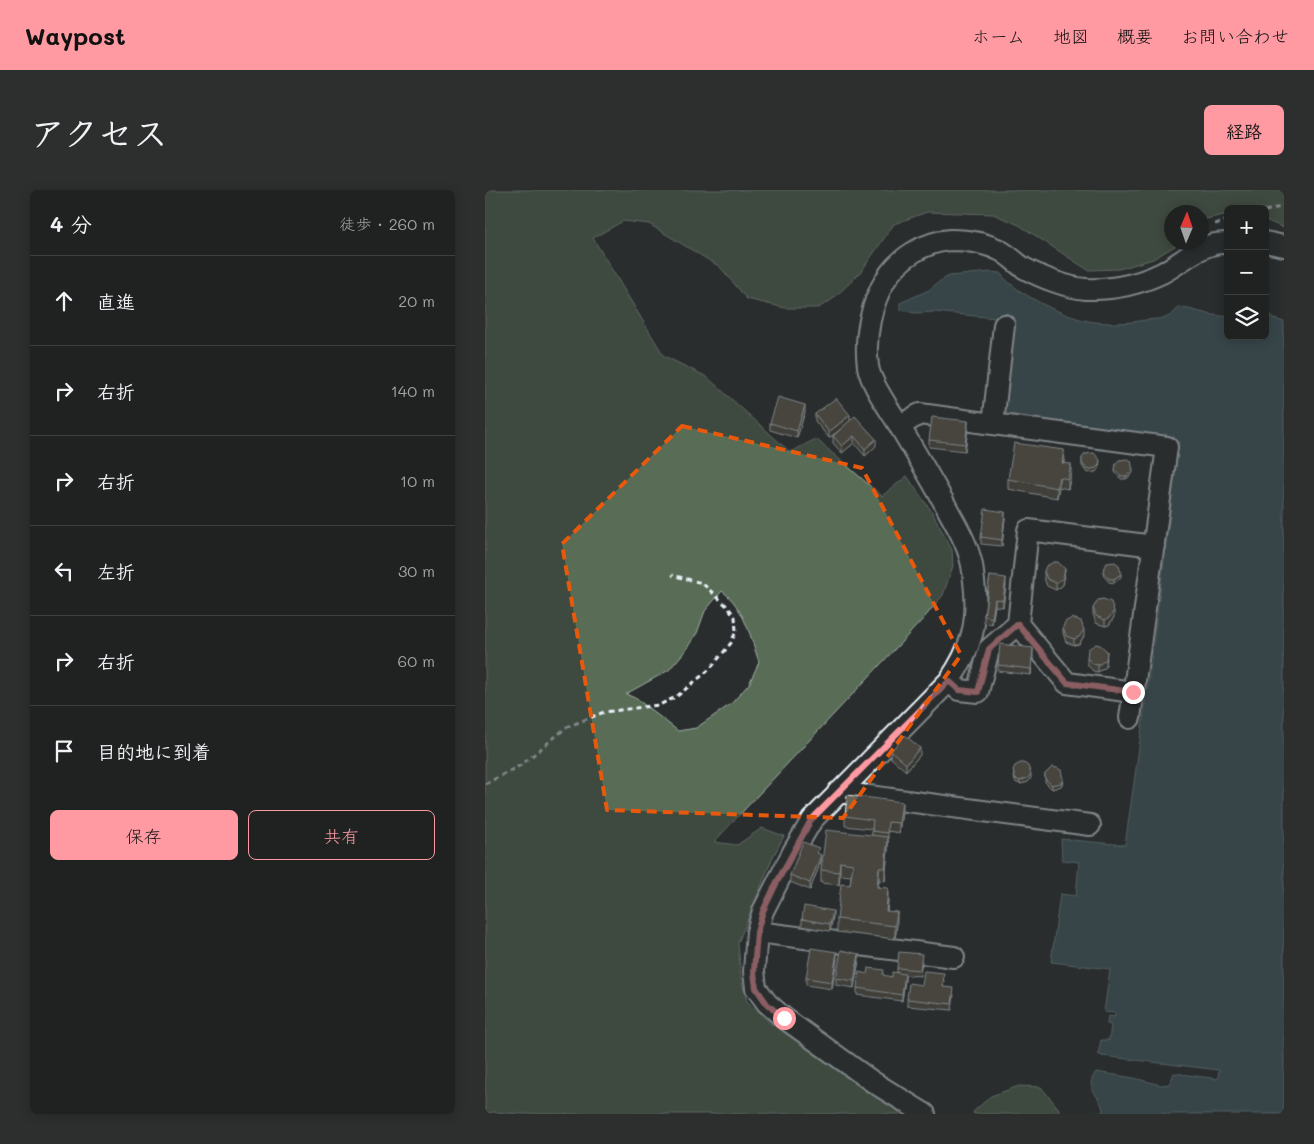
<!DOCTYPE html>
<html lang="ja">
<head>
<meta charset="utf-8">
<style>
	body { margin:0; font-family:Mali,"Klee One",sans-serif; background:#2d2f2f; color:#f1f3f6 }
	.controls { position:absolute; right:15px; top:15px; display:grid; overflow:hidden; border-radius:8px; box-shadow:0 2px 12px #0003 }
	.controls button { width:45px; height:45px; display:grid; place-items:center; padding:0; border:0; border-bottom:1px solid #3d3f40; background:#202222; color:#f1f3f6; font:25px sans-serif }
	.compass { position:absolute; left:679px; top:15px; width:45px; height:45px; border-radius:50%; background:#202222; box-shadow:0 2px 12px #0003; rotate:2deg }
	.stop { position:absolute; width:15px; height:15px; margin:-11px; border:4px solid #ff9aa2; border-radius:50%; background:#fff }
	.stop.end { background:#ff9aa2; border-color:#fff; box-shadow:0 1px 5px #0008 }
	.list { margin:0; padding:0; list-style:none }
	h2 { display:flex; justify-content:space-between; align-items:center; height:65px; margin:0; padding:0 20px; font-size:21px }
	h2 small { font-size:16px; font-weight:400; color:#a2a4a5 }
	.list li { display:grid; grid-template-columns:32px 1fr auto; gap:15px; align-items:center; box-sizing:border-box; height:90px; padding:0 20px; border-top:1px solid #3d3f40 }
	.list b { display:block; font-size:19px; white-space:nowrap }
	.list em { font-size:16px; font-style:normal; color:#a2a4a5 }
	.actions { display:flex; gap:10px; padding:15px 20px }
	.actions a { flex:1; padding:11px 0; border:1px solid #ff9aa2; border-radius:8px; text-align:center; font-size:18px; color:#ff9aa2 }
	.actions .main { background:#ff9aa2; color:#111 }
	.icon { flex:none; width:28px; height:28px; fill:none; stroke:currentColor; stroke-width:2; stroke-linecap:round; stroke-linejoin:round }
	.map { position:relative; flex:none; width:799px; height:924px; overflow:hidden; border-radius:8px }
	header { display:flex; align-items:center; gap:30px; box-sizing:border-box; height:70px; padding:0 25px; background:#ff9aa2; color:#111 }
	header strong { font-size:24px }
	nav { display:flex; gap:28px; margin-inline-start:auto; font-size:18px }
	.intro { display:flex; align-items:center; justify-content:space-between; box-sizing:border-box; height:120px; padding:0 30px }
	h1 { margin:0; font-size:35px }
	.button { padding:12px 22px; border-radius:8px; background:#ff9aa2; color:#111; font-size:18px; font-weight:700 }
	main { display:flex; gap:30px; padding:0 30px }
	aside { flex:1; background:#202222; border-radius:8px; box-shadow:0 2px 12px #0003 }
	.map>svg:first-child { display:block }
</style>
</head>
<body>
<header>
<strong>Waypost</strong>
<nav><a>ホーム</a><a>地図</a><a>概要</a><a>お問い合わせ</a></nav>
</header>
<div class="intro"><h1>アクセス</h1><a class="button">経路</a></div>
<main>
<aside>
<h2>4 分<small>徒歩 · 260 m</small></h2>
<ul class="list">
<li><svg class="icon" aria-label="ahead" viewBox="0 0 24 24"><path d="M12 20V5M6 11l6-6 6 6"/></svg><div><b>直進</b></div><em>20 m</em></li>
<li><svg class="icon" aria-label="right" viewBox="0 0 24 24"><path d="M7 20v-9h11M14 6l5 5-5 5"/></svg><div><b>右折</b></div><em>140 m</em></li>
<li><svg class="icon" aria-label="right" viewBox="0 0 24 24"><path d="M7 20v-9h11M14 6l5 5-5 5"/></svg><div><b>右折</b></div><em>10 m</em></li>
<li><svg class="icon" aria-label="left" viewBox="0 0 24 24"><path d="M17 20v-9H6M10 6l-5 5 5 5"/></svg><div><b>左折</b></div><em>30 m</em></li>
<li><svg class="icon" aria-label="right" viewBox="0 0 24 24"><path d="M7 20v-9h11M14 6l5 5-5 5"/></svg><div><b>右折</b></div><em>60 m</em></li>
<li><svg class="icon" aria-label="arrive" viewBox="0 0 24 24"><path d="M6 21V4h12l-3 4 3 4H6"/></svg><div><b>目的地に到着</b></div></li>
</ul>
<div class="actions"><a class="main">保存</a><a>共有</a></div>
</aside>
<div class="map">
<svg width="799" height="924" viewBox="0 0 799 924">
	<rect width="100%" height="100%" fill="#2a2d2e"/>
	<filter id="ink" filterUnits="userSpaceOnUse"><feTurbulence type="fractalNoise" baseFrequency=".02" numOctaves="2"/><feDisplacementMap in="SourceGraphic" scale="10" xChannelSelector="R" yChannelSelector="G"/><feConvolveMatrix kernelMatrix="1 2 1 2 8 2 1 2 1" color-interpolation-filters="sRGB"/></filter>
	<g filter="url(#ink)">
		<path fill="#596c56" stroke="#a0aea7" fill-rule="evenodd" d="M0,0H799V38L780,30V19H743V24L717,30L716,22H686V52L695,53L668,69L634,79L603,80L534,35L508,24L442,22L409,34L375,83L348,109L333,118H300L262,109L235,77L164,34L138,31L108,48L179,166L222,187L305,262L331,249L397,306L422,286L447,322L467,360L468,376L458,405L439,428L229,652L252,655L277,638L299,646L287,669L253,753L256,788L262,811L284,832L425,924H35L8,922L0,924ZM237,401C259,417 266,448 274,472L264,494L246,514L211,538L193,541L152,509L141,504L184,480L200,461L212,443L220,421Z
			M534,896L556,897L574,919V924H489L488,922L506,906Z"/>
		<path fill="#47626b" stroke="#879ba3" d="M506,82L515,83C530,104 585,130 610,132C627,134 644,133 660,130C677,128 683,131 694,117C707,119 732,128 743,126V146H780V116L787,128L799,132V924H605L608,922L616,923L618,920C615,903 598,900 611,882L649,888L676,895L685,894L689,883L733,889L734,880L617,866L613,864L616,850H624L626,835L622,834L623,826L630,827V823L619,822L625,779L566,772L575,704L591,706L594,672L577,670L576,649L640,655L663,495L694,252L517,227L531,130L449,122L430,123L415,120V113L444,100L455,91L464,86Z"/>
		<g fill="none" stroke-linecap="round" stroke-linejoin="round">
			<defs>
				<path id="minor" d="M780,52L799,56
					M519,135L508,234L682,257L645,528
					M414,236L435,224L508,234
					M533,434L582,493L648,502
					M464,491L474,500L493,502L504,459L533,434L543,340L669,356
					M353,602L605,635
					M272,742L469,767
					M440,924L388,892L299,828L282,813L271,798L269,781L272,742L278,721L308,662L327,630L464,491C487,458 494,432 489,391C488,385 488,377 486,371C482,354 473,338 464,322C448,291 429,261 411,230C402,216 385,192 383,176C379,148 386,113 401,89C414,68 439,52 465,50C482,50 501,53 516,61C525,66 531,73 539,78C555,87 583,98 601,99C627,100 654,94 677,83C693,75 708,60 726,55C732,53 738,53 743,53"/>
			</defs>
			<use href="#minor" stroke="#e8f1f8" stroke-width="24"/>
			<path stroke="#e8f1f8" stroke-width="3" stroke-dasharray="5 4" stroke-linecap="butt" d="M780,21L799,16
				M730,34L743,30
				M0,594L36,575L82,537L119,522L174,515L191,507L225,479L246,453L251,441L250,427L243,417L217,393L187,385"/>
			<use href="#minor" stroke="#2a2d2e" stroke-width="20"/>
		</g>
		<path fill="#5d5547" stroke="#e8f1f8" d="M320,222L312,248L285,240V233Z
			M330,224L365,231L391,256L380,266L369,253L357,263L348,253V246L358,238L344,248L330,231Z
			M483,238L480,261L444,257V250Z
			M597,268L615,270L614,278L611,282L602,283L597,276Z
			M579,270V273L586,284L583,299L574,297L572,308L523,299V289Z
			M631,274L648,283L641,289H636L630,282Z
			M520,328L517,356L496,354V347Z
			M619,377L636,387L629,393L624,392L618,385Z
			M559,381L580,386L578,395L571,400L562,396L559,388Z
			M505,386L521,395L518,417L510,416L507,434L499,433V426Z
			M608,418L629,427L624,435L620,436L611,433L608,424Z
			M578,437L599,446L594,454L589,455L581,452L578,443Z
			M548,465L546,485L513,481V475Z
			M602,468H622L621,477L613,482L608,481L602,474Z
			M406,561L435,565L421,581L406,568Z
			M528,580L546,588L543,592L535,594L530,592Z
			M560,584L578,592L576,596L567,599L560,592Z
			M417,622L414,643L403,641V660L400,691L394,690L393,697L403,711L402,721L412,735L410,749L352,742V729L365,695L366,686L355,685L354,695L336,693V680L387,645V639L360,636V626Z
			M334,664L336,671L325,700L305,692V685Z
			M348,727L345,741L317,736V729Z
			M352,769L347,799L321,795V788Z
			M374,770L369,798L351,795V788Z
			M437,771L435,786L420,785V790L417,811L372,805V798L407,787L412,783V778Z
			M459,790L458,797L469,805L467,820L422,816V809L437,795Z"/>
		<path fill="#4c453a" stroke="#e8f1f8" d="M320,215V222L312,248V241Z
			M365,225V232L344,248V242Z
			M483,231V238L480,261V254Z
			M369,246V253L357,263V256Z
			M391,249V256L380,266V259Z
			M579,260V270L577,283V273Z
			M586,274V284L583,299V289Z
			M648,280V283L641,289V286Z
			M574,287V297L572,308V298Z
			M520,322V328L517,356V350Z
			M580,379L578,395L571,400V393Z
			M636,384V387L629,393V389Z
			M521,388V395L518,417V410Z
			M510,409V416L507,434V428Z
			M629,421V427L624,435L620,436V430Z
			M599,440V446L594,454L589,455V449Z
			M548,458V465L546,485V479Z
			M622,461L621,477L613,482V475Z
			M435,558V565L421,581V574Z
			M546,584V588L543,592L535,594V591Z
			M578,589V592L576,596L567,599V595Z
			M417,612V622L414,643V633Z
			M403,647V660L400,691V678Z
			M336,665V671L325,700V693Z
			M355,672V685L354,695V682Z
			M394,678V690L392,709V697Z
			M403,698V711L401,734V721Z
			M348,721V727L345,741V734Z
			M412,722V735L410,749V736Z
			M352,762V769L347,799V792Z
			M374,764V770L369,798V791Z
			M420,784V790L417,811V805Z"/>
		<path fill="#6c6353" stroke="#e8f1f8" d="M293,207L320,215L312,241L285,233Z
			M351,208L365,225L344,242L330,224Z
			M370,226L391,249L380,259L369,246L357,256L348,246Z
			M447,227L483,231L480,254L444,250Z
			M529,253L579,260L577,273L586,274L583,289L574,287L572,298L523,289Z
			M609,263L615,270L614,275L611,278L602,280L597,273V268L600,264Z
			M643,269L646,271L648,280L641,286H636L630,279L631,274L634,270Z
			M500,319L520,322L517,350L496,347Z
			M569,372H573L580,379L578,388L571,393L562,389L559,381L561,376Z
			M630,372L634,375L636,384L629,389H624L618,382L619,377L622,373Z
			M505,386L521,388L518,410L510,409L507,428L499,426Z
			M618,409L626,412L629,421L624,428L620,430L611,426L608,418L613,410Z
			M587,428L596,431L599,440L594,447L589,449L581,446L578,437L580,432Z
			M515,454L548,458L546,479L513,475Z
			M611,454L615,455L622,461L621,470L613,475L608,474L602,468L603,459Z
			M420,545L435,558L421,574L406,561Z
			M535,573H539L543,576L546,584L543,588L535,591L530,589L528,580L530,576Z
			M567,577L572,578L576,580L578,589L576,593L567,595L560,589V584Z
			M362,605L417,612L414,633L403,632L402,643L387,641L388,630L360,626Z
			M341,640L403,647L400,678H394L392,697L403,698L401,721L412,722L410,736L352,729L356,694L365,695L368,674L355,672L354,682L336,680Z
			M318,652L334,658L332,663L336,665L325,693L305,685Z
			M319,716L348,721L345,734L317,729Z
			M326,758L352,762L347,792L321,788Z
			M356,760L374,764L369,791L351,788Z
			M414,762L437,764L435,780L412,778Z
			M383,778L399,780L398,785L407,787V782L420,784L417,805L372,798L374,782L382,784Z
			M439,781L459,783L458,797L469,798L467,814L422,809L424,793L437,795Z"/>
	</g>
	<g fill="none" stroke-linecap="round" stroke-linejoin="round" filter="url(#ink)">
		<path stroke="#ff9aa2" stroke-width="6" d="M299,828L282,814L271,798L269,782L272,742L278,721L291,694L326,630L464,491L474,500L493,502L504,459L533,434L582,493L648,502"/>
	</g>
	<path d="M0 0H799V924H0ZM197,236L377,278L476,465L358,628L122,620L77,354Z" fill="#2a2d2e" fill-opacity=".55" fill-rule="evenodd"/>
	<path fill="none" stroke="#e8590c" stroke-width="4" stroke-dasharray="10 6" stroke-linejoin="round" d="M197,236L377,278L476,465L358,628L122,620L77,354Z"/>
</svg>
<div class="controls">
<button>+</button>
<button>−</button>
<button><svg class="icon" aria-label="layers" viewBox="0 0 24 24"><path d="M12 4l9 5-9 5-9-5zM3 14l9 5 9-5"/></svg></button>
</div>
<svg class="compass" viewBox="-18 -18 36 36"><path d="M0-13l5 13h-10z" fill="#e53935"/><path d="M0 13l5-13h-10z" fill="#a2a4a5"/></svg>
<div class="stop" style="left:299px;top:828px"></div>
<div class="stop end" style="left:648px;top:502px"></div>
</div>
</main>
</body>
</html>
